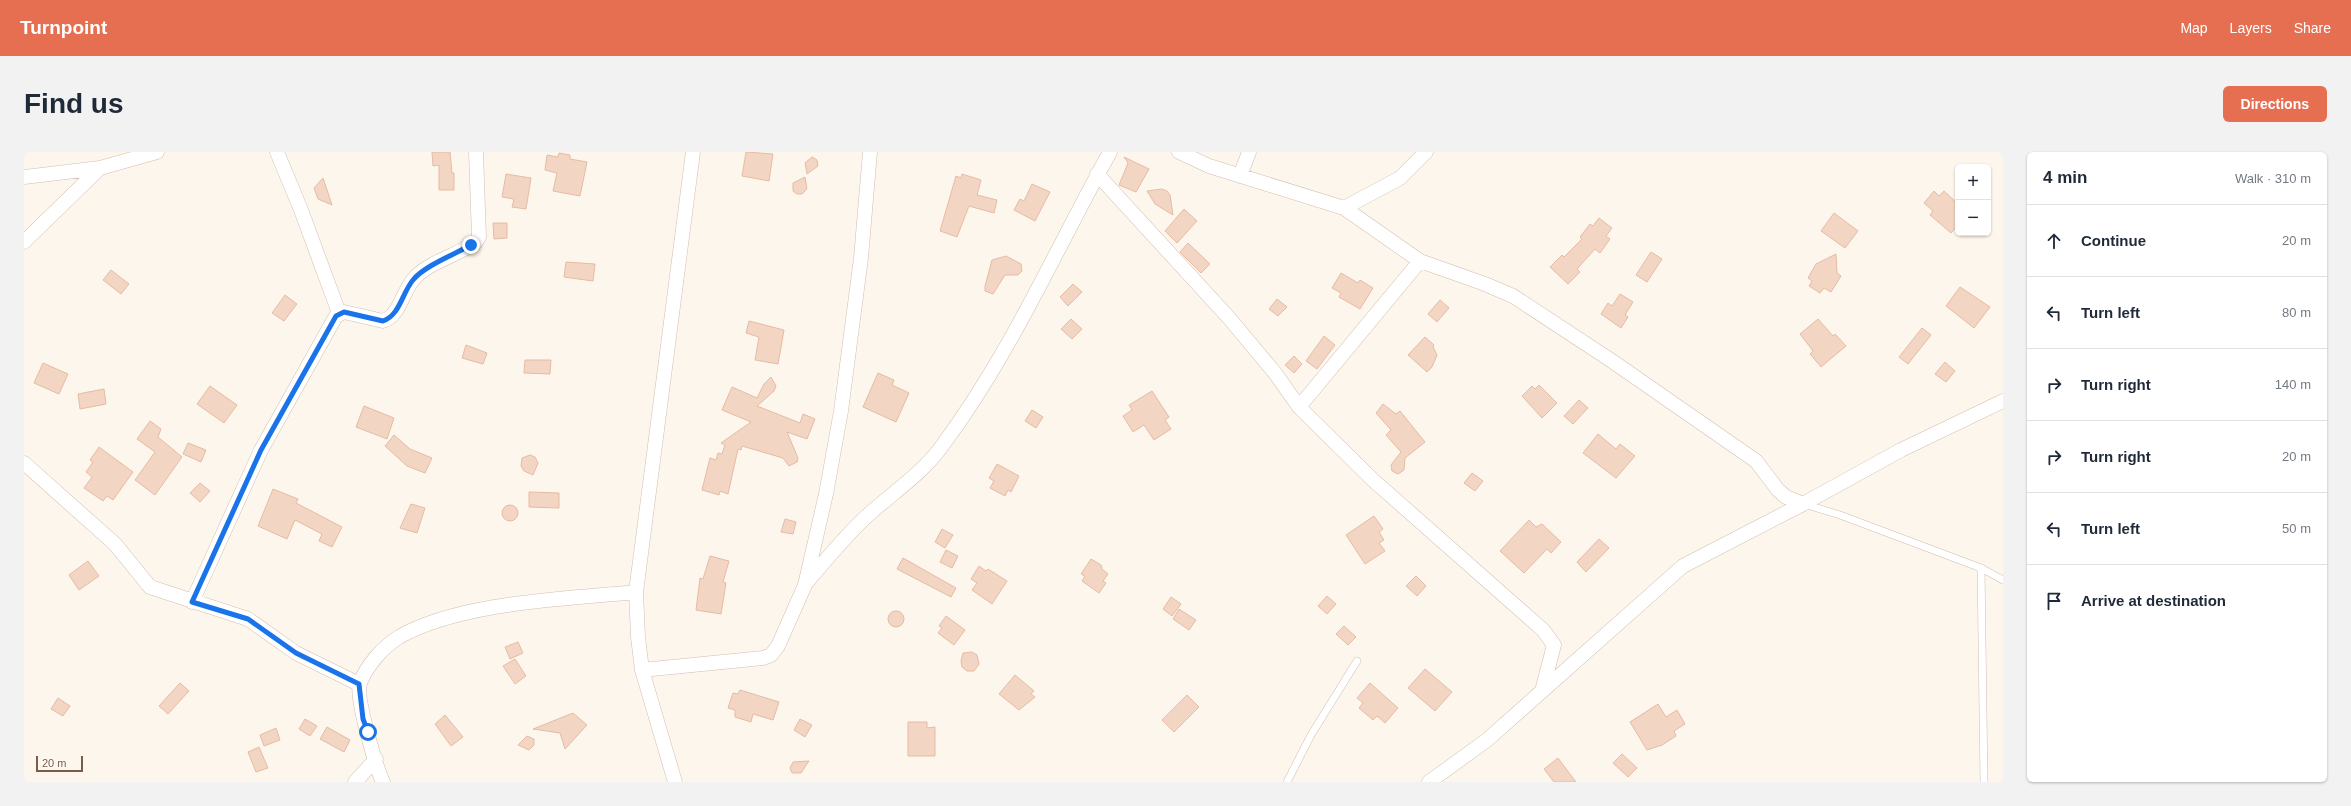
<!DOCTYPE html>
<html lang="en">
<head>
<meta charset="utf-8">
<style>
	body { margin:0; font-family:Helvetica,sans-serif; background:#f2f2f3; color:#1f2937 }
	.controls { position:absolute; right:12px; top:12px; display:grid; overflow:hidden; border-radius:6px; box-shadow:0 1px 3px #0004 }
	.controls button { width:36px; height:36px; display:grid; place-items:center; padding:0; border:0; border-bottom:1px solid #e0e1e3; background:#fff; color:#1f2937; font:20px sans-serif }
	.scale { position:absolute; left:12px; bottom:10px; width:47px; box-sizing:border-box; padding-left:4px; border:2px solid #7a5c4d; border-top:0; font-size:11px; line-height:14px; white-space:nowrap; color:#7a5c4d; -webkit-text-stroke:3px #fffaf3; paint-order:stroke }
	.stop { position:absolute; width:12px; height:12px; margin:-9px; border:3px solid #1a73e8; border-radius:50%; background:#fff }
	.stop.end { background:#1a73e8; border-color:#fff; box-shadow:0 1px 4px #0008 }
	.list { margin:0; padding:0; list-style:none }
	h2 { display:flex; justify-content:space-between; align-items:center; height:52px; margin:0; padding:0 16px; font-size:17px }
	h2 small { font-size:13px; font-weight:400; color:#747a83 }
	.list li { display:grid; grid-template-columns:26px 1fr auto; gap:12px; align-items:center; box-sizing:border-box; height:72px; padding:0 16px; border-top:1px solid #e0e1e3 }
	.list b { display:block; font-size:15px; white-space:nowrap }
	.list em { font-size:13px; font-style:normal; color:#747a83 }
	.icon { flex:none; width:22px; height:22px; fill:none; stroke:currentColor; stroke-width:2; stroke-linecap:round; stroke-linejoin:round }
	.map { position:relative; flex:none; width:1979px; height:630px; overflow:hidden; border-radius:6px }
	header { display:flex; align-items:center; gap:24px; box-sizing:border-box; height:56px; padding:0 20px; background:#e76f51; color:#fff }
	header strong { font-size:19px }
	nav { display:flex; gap:22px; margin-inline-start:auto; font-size:14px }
	.intro { display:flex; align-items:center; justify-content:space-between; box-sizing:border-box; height:96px; padding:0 24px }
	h1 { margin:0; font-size:28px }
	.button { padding:10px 18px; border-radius:6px; background:#e76f51; color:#fff; font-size:14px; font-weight:700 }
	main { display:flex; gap:24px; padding:0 24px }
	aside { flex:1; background:#fff; border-radius:6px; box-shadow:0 1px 3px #0004 }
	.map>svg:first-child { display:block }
</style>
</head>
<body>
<header>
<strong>Turnpoint</strong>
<nav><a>Map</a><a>Layers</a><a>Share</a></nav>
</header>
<div class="intro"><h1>Find us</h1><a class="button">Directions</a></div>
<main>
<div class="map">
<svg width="1979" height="630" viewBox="0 0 1979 630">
	<rect width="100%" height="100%" fill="#fdf6ec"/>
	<path fill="#f3d5c3" stroke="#e6bba3" d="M408,0H426L428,21H430V38H415V13L409,14Z
		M722,0L749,2L745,29L718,24Z
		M535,1L546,3V7L563,10L556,44L529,39L533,21L521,18L523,3L534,5Z
		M788,5L793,8L794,14L783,22L781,11Z
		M1100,5L1125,17L1112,40L1095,33L1104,11Z
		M482,22L507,26L502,57L488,55L490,47L478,45Z
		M938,22L957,28L953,43L973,48L970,61L945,54L933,85L916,79L932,24L937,26Z
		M781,25L783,37L778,42H773L769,39V31Z
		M299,26L308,53L294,47L290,36Z
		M1008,32L1026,40L1011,69L990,58L996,47L1000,49Z
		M1138,37L1143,39L1146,43L1149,63L1131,52L1123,39Z
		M1910,39L1915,44L1920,39L1934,52V73L1927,81L1906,63L1909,59L1900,51Z
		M1160,57L1173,69L1153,91L1141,79Z
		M1810,61L1834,79L1821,96L1797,79Z
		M1575,66L1588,76L1582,84L1586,87L1576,101L1571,97L1553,117L1556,120L1544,132L1526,115L1538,103L1540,105L1558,87L1556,85L1566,72L1569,74Z
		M469,71H483V86L470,87Z
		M1164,91L1186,112L1177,121L1156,100Z
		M1627,100L1638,107L1623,130L1612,123Z
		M1812,102L1813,121L1817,124L1807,140L1800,136L1796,141L1785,134L1788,129L1784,126L1792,112Z
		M982,104L997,112L998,119L994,123H981L969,142L961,139V134L968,108Z
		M542,110L571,112L569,129L540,125Z
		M87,118L105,132L97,142L79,128Z
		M1317,121L1334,131L1336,128L1349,136L1336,157L1315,145L1317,141L1308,136Z
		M1049,132L1058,140L1044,154L1036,145Z
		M1936,135L1966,155L1950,176L1922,154Z
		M1596,142L1609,150L1601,163L1604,165L1597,176L1577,162L1584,151L1588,154Z
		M261,143L273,152L260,169L248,161Z
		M1253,147L1263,155L1254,164L1245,157Z
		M1416,148L1425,156L1413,170L1404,162Z
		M1047,167L1058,177L1048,187L1037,177Z
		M1794,167L1809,184L1811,182L1822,194L1797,215L1786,202L1789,199L1776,182Z
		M725,169L760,178L754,212L731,208L735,185L722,181Z
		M1898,176L1907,183L1884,212L1875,205Z
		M1300,184L1311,193L1293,217L1282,209Z
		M1401,185L1410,193L1409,195L1413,203L1408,215L1403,220L1384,203Z
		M442,193L463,201L459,212L438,206Z
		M1270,204L1278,212L1270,221L1261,213Z
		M501,208H527L526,222L500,221Z
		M1921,210L1931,219L1922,230L1911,222Z
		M19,211L44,222L35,242L10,231Z
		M854,221L870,228L868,233L885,241L872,270L839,255Z
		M747,225L752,234L750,239L733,254L776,271L779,262L791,267L783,287L763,280L774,306L773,310L765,314L759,306L718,294L717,298L714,297L704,342L696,339L695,343L678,338L686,306L692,308L694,301L698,302L701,293L697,291L727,270L698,258L708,235L733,246L740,232Z
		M1515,233L1533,251L1518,266L1498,244L1508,234L1511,237Z
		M186,234L213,253L200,271L173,252Z
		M80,237L82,252L56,257L54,242Z
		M1128,239L1145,265L1141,268L1147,277L1130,288L1120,273L1109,280L1099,264L1108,258L1105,253Z
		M1555,248L1564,256L1549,272L1540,264Z
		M1359,252L1372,262L1376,259L1401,290L1381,306L1380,318L1374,322L1368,319L1367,313L1377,300L1362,283L1367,278L1352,261Z
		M340,254L370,266L363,287L332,275Z
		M1008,258L1019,265L1012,276L1001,269Z
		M126,269L137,277L134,285L158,305L131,343L111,328L131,300L113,287Z
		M1574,282L1592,297L1596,292L1611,304L1592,326L1559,301Z
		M370,283L386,297L408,306L401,321L383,314L361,294Z
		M164,291L182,298L177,310L159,302Z
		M75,295L109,320L89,348L83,344L79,349L60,336L68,325L62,320L69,310L66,308Z
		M506,303L511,305L514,311L509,323L500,319L497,314L498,306Z
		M973,312L995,324L987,340L984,338L981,344L966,336L970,329L965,326Z
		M1448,321L1459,329L1451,339L1440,331Z
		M176,331L186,339L176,350L166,341Z
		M249,337L274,347L272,351L318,375L308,395L295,389L298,382L271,368L263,387L234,374Z
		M505,340L535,341V356L505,355Z
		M387,352L401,356L393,381L376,376Z
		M478 361a8 8 0 1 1 16 0a8 8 0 1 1-16 0Z
		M1350,364L1359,377L1355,380L1360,388L1355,391L1361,399L1341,412L1322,383Z
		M761,367L772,370L769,382L757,380Z
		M1505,368L1512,375L1518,372L1537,390L1527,401L1523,397L1500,421L1476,399Z
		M918,377L929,383L921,396L911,390Z
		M1575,387L1585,396L1562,420L1553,410Z
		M922,398L934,404L928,416L916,410Z
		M686,404L705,409L699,430L702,431L697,462L672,458L676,426L679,427Z
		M879,406L932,436L927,445L873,417Z
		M1067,407L1077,413L1078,417L1084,422L1079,429L1082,431L1075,441L1058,429L1061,424L1057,422Z
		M64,409L75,424L55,438L45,423Z
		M955,414L962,419L964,417L983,429L968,452L948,438L953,431L947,427Z
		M1392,424L1402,434L1393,444L1382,434Z
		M1303,444L1312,452L1303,462L1294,454Z
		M1147,445L1157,452L1148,464L1139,457Z
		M1155,457L1172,468L1165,478L1149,467Z
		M864 467a8 8 0 1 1 16 0a8 8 0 1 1-16 0Z
		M922,464L941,478L930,493L914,481L918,476L915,474Z
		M1320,474L1332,485L1324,493L1312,482Z
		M494,490L499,501L486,507L481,495Z
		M948,500L953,503L955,512L950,519H943L938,515L937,509L939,501Z
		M491,507L502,524L491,532L479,514Z
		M1401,517L1428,540L1411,559L1384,536Z
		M991,523L1010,539L1007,542L1011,545L995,558L975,542Z
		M156,531L165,539L144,562L135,554Z
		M1346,531L1374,556L1361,571L1353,564L1349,568L1335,556L1339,551L1333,546Z
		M716,538L755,550L749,568L729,562L727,570L711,565V558L704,556L709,541L714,542Z
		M1163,543L1175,555L1150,580L1138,568Z
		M34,546L46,554L39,564L27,557Z
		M1634,552L1642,565L1653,558L1661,572L1650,579L1652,584L1638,593L1623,598L1606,570Z
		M549,561L563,573L541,597L536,581L509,577Z
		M421,563L439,585L427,594L411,572Z
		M281,567L293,574L286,584L275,577Z
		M776,567L788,573L781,585L770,578Z
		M884,570H903V576L911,575V604H884Z
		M303,575L326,588L320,600L296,587Z
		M252,576L256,588L240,594L236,583Z
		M503,584L510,587V593L505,598L494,593Z
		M235,595L244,616L232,620L224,600Z
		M1598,602L1613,616L1604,625L1589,611Z
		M1534,606L1552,630H1530L1520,617Z
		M785,609L777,621H768L766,616L769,610Z"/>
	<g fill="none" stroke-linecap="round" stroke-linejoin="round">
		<defs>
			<path id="service" d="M1780,352L1816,363L1957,416L1979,428
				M1957,416L1960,630
				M1263,630L1287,583L1333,509"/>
			<path id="minor" d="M253,0L277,58L315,161
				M1155,0L1185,14L1320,56L1396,109L1461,132L1489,144L1588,209L1732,309L1754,338L1762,345L1779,352
				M1073,22L1205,166L1251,221L1275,255L1349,328L1519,478L1530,493L1518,539
				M1216,24L1225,0
				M0,25L76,16L133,0
				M1320,56L1376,26L1402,0
				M0,90L76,16
				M1275,255L1396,109
				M0,311L91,392L126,435L224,467L272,501L335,532
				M782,431C802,408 821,384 843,364C868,341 898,322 918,294C986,203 1031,99 1086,0
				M168,450L237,298L312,164L320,160L359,169C376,163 378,141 389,128C403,110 433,104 452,90L455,85L452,0
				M618,518L739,506L747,503L754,494L781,433L802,342L817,259L837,106L846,0
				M331,630L352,607
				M359,630C352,615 331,544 336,531C343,513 359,495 375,485C436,450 542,447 612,440
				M651,630L618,518L614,485L612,440L669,0
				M1405,630L1463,588L1659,414L1779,352L1877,298L1979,249"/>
		</defs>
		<use href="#service" stroke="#d1beb0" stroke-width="8"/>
		<use href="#minor" stroke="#d1beb0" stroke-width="15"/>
		<use href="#service" stroke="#fff" stroke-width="7"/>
		<use href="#minor" stroke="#fff" stroke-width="14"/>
	</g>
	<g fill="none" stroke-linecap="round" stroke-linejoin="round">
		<path stroke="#1a73e8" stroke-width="5" d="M344,580L339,567L335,532L272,501L224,467L168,450L237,298L312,164L320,160L359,169C376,163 378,141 389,128C400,114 431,102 447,93"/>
	</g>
</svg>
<div class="controls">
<button>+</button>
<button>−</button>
</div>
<div class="scale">20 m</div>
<div class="stop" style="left:344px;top:580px"></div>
<div class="stop end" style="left:447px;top:93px"></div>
</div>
<aside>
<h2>4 min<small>Walk · 310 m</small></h2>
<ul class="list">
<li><svg class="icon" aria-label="ahead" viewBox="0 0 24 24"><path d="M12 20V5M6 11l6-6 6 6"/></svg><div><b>Continue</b></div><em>20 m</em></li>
<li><svg class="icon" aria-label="left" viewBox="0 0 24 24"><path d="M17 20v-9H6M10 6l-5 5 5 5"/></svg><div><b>Turn left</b></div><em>80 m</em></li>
<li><svg class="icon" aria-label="right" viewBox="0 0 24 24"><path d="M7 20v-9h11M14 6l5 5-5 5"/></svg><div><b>Turn right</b></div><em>140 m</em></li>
<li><svg class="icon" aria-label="right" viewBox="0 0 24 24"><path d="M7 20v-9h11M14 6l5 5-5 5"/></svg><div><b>Turn right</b></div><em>20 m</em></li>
<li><svg class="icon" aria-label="left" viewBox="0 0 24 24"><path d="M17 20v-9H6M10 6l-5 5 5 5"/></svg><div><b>Turn left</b></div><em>50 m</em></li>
<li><svg class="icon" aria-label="arrive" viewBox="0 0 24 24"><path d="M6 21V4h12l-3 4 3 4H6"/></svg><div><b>Arrive at destination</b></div></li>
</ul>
</aside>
</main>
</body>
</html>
